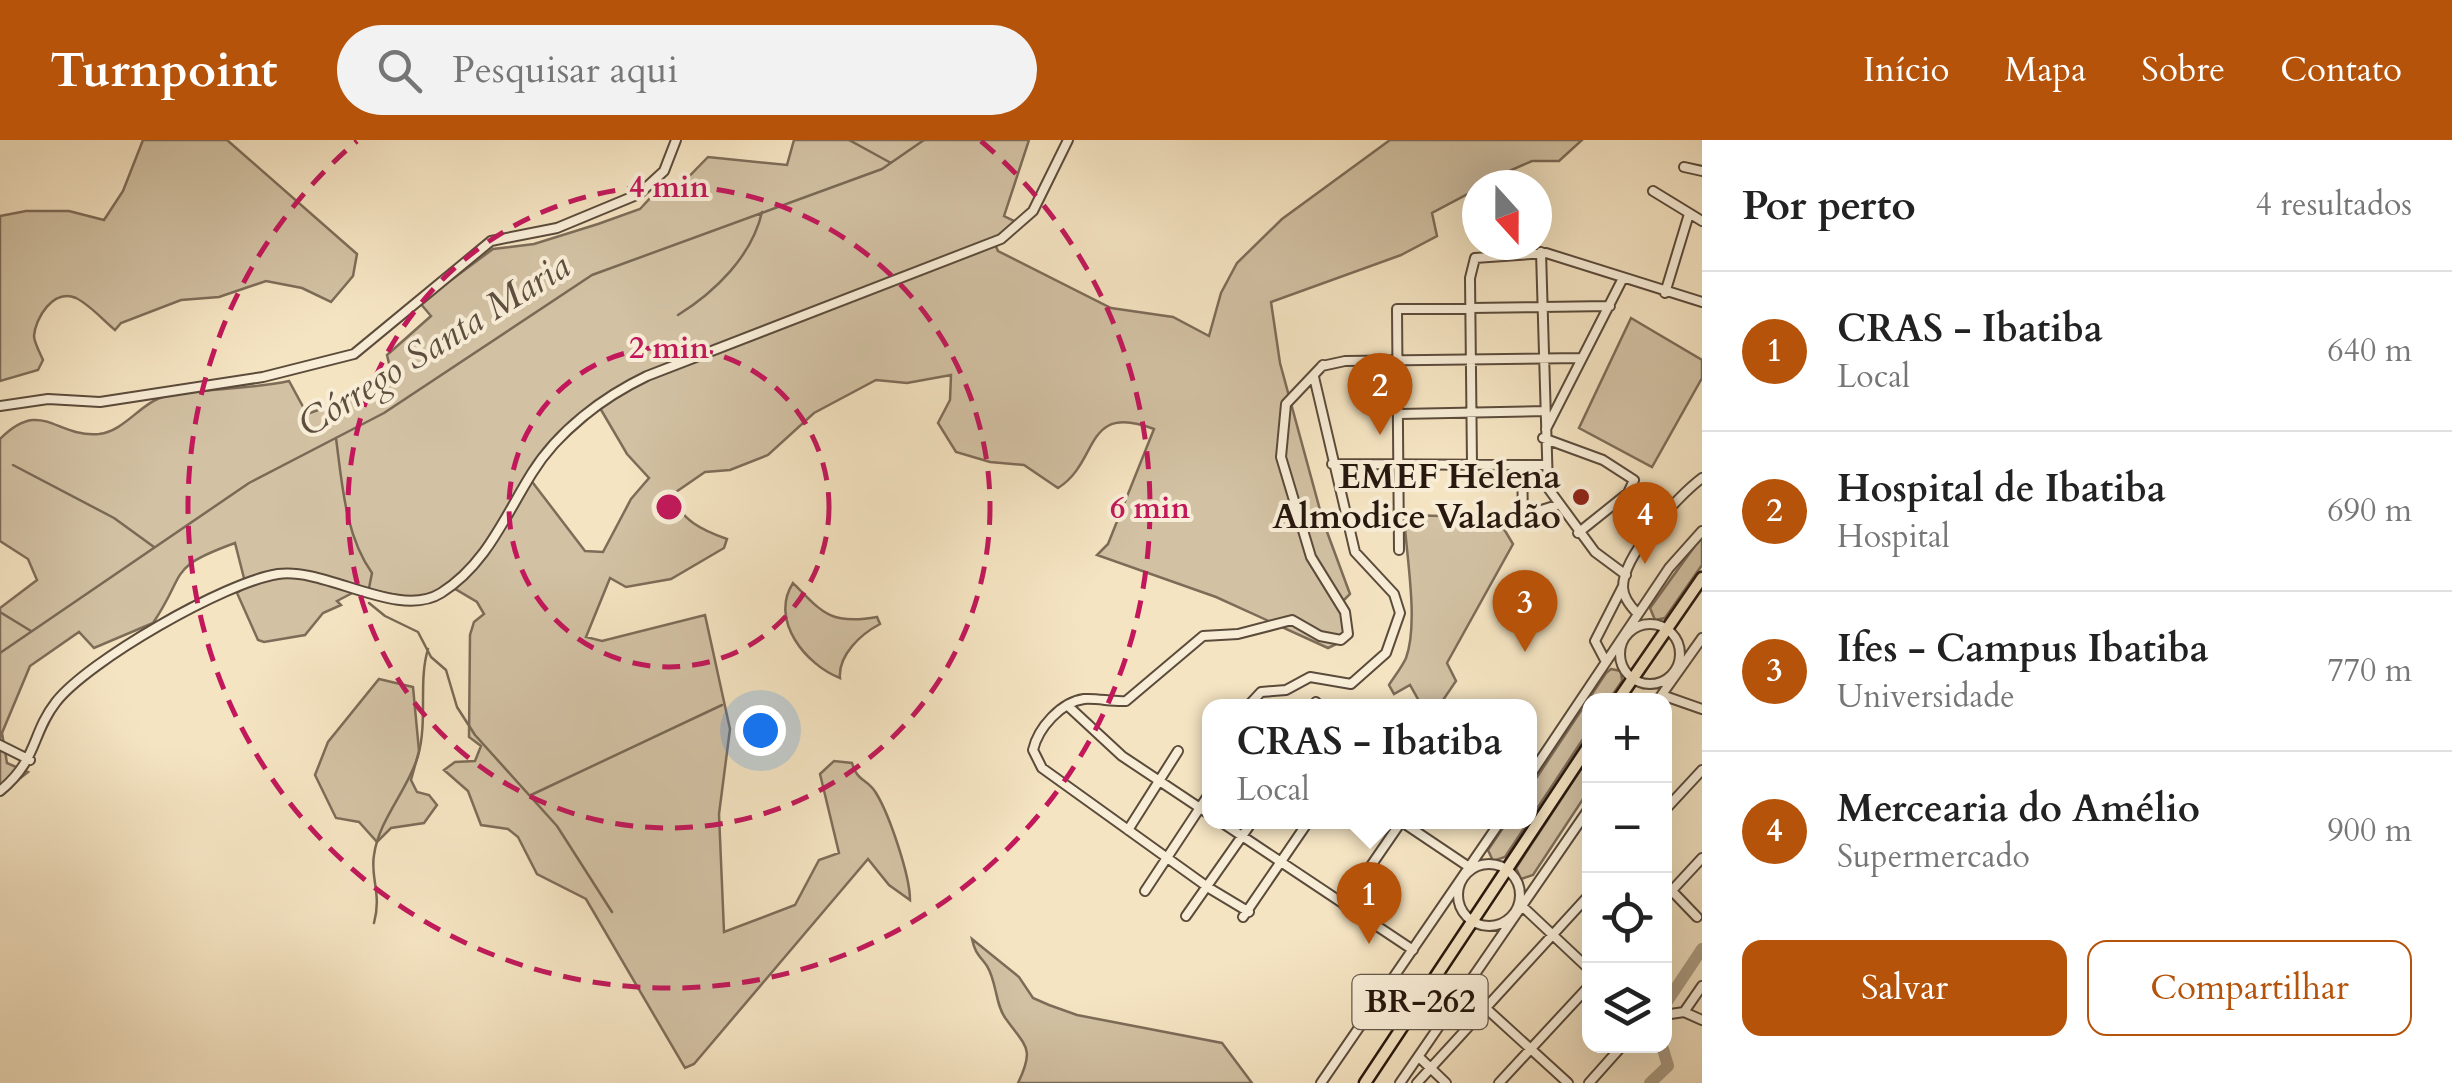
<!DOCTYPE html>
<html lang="pt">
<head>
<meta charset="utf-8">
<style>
	body { margin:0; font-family:Cardo,serif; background:#f2f2f2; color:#222 }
	.controls { position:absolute; right:30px; bottom:30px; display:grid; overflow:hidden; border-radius:20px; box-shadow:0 10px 40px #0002 }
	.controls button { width:90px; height:90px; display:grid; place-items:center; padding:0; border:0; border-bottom:2px solid #e0e0e0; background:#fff; color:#222; font:50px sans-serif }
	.compass { position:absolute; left:1462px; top:30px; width:90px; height:90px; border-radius:50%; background:#fff; box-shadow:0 10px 40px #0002; rotate:159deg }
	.you { position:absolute; left:760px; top:590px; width:35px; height:35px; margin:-25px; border:8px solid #fff; border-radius:50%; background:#1a73e8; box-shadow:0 0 0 15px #1a73e833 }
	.badge { display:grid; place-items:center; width:65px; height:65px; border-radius:50%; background:#b45309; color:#fff; font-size:32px; font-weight:700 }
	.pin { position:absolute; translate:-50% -82px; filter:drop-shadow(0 2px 5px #0008) }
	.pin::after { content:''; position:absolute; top:52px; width:35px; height:30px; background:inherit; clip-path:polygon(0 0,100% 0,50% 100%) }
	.popup { position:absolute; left:1202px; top:559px; width:335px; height:130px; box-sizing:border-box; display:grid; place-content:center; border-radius:20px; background:#fff; filter:drop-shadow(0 2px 8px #0005); font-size:32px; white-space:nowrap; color:#767676 }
	.popup b { font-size:38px; color:#222 }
	.popup::after { content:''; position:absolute; left:50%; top:100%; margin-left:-20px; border:20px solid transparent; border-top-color:#fff }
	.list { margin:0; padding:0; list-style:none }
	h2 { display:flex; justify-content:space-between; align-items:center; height:130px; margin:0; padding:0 40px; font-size:42px }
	h2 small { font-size:32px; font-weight:400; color:#767676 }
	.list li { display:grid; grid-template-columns:65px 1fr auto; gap:30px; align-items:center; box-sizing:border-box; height:160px; padding:0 40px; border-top:2px solid #e0e0e0 }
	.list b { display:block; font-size:38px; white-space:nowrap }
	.list p { margin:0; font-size:32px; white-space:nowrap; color:#767676 }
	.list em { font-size:32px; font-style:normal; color:#767676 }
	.actions { display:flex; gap:20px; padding:30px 40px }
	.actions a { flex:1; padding:22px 0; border:2px solid #b45309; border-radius:20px; text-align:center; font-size:35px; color:#b45309 }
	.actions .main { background:#b45309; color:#fff }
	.icon { flex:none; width:55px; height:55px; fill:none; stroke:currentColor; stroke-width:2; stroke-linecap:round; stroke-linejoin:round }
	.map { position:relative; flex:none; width:1702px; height:943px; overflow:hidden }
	header { display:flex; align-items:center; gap:60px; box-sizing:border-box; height:140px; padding:0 50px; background:#b45309; color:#fff }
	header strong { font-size:48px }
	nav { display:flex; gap:55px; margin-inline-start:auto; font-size:35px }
	.search { width:700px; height:90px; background:#f2f2f2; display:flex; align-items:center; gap:25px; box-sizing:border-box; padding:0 35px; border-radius:55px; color:#767676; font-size:38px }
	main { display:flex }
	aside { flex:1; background:#fff }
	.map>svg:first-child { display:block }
</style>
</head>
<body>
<header>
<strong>Turnpoint</strong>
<div class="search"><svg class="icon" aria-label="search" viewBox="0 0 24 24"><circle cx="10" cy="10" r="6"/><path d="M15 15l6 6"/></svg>Pesquisar aqui</div>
<nav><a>Início</a><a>Mapa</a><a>Sobre</a><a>Contato</a></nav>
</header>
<main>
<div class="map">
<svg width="1702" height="943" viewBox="0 0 1702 943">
	<rect width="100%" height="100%" fill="#f5e4c2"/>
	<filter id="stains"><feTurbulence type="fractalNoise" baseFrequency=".002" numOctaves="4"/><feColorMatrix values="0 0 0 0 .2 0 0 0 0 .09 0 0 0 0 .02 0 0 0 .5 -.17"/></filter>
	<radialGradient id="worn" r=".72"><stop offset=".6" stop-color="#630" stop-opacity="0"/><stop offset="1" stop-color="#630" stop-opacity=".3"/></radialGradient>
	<path fill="#d2c1a3" stroke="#7d6c58" stroke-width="2.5" fill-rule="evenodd" d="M143,0H227L357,114L353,136L331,162L302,148L266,141L219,157L181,160L121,183L115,190C103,180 90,165 76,158C53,148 35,179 34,196C34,202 40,213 43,220L38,230L0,241V76L26,71H69L104,80L123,51Z
		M794,0H1029L1004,76L1016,82L994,102L998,111L1111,168L1173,177L1209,196L1221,153L1237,123L1282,79L1390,0H1582L1559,21H1532L1477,45V49L1432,73L1437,96L1401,115L1271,162L1280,223L1323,381L1350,454L1341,463L1349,498L1328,508L1216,457L1097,415L1108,404L1154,289C1083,262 1100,322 1058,348L1024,325L990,322L956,312L938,283L950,260L951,235L907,243L876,240L814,273L768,315L730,330L705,332L673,354C679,380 704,391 727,399L724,408L671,439L626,447L610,438L586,497L602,501L705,475L730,589L719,674L724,792L795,765L819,720L839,713L820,634L834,621L852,623C858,643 867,638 876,653C889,674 910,735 910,760L889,745L868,719L694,924L685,928L586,759L537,734L518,697L508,689L481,685L468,651L444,630L455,622L475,621L481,606L469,597L470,495L474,482L484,474L477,462L450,446L417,459L362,448L337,461L341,465L323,473L305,495L264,502L258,500L237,453L246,446L235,403C166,428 188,431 153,483L94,508L79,492L30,526L2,593L7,623L28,632L0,654V468L37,440L28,419L0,401V299C42,257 55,298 99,294C125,291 141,262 166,256C206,248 248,250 289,241L307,274L373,251L391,232L387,215L431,176L420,163L493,109L534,104L598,84L640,69L653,55L667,59L708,17L787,25ZM600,268L627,314L649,338L631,359L603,412L585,411L530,339L550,312Z
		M1631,178L1702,220V238L1652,327L1579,288Z
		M1404,375L1479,377L1480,389H1504L1513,404L1447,523L1456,541L1439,566H1414L1419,561L1410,545L1394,554L1389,545C1394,537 1402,527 1406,518C1419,483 1406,414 1404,375Z
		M1702,396V425L1665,478L1655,480L1650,468Z
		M793,443C823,474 832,485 877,477L880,484C861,494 838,515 840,538C806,525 769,480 793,443Z
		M1611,529L1621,531L1622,541L1609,560H1590L1589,590L1505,717L1493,721L1488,710L1507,682H1529V649L1606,533Z
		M379,539L413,547L419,611L411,640L417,652L429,655L437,665L424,683L391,688L377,702L359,682L336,678L315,635L328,602Z
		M1589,617V650L1533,735L1521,739L1516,728Z
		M972,799L1019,837L1033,858L1049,865L1077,875L1222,903L1252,943H1018C1035,908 1026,907 1006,879C995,865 997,842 987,826C979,815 975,813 972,799Z"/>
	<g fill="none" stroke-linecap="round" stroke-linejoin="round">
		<path stroke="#796955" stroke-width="2.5" d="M849,0L891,23
			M678,175C715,152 752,116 762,72
			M336,298C342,343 345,395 372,433L369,448
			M13,325L114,378L154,407
			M369,463L385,476L418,492L431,517L446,530L457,567L475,595L557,686L612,772
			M0,472L31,491
			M0,513L249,343L384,273L592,135L882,29L924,0
			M531,655L722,565
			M374,783C382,754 370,737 374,715C379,679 408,650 418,616C428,580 418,542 428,509"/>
		<path stroke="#af9f85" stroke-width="12" d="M1664,866L1702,809
			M1650,943L1668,926L1662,906"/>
		<defs>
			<path id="minor" d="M1684,27L1702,31
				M1653,51L1702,81
				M1541,112L1548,348L1595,412L1626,435
				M1665,153L1689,74
				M1322,226L1345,221L1582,218
				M0,266L48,259L100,262L263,237L354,214L491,101L557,88L639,54L664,31L676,0
				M1399,274L1545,271
				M1546,289L1622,140
				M1543,298L1603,320L1634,340L1628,353L1578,393
				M1332,324L1544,325
				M1472,324L1470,138L1475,118L1546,113L1702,162
				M1522,325L1523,376
				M1346,382L1398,380
				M1523,384V376L1557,365
				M1399,410L1397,169L1610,166
				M1638,474C1631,467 1623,457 1623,447C1623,415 1678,356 1702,338
				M1620 514a30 30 0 1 1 60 0a30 30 0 1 1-60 0Z
				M1606,522L1595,501L1623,446
				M1662,555L1702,569
				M1658,560L1702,498
				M1067,565L1122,616L1209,674
				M1248,566L1261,552L1286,550L1310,537L1351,544L1386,513L1400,473L1394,454L1355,412L1314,237
				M1314,566L1316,562
				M0,605L30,620
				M1529,637L1669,428L1702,391
				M0,651C38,620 31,594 56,562C88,521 225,442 278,434C326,427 398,480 441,453C486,425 505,376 532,333C558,291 603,257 647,236L1001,99L1033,71L1068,0
				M1664,671L1702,630
				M1221,682L1413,810
				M1402,682L1469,727
				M1128,690L1178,611
				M1458 755a31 31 0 1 1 62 0a31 31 0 1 1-62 0Z
				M1145,751L1209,654
				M1672,751L1697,777
				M1664,759L1702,718
				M1344,765L1401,682
				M1522,766L1590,830
				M1249,772L1209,748L1042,628L1033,610C1038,588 1061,562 1084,559C1098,558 1112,562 1126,561L1203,496L1238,494L1292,480L1320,496L1341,500L1348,494L1345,472L1311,417L1281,317L1286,264L1323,225
				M1186,776L1252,682
				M1243,777L1308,682
				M1467,851L1568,943
				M1684,872L1702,880
				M1664,875L1684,872L1702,846
				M1420,918L1446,943
				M1321,943L1500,682
				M1400,943L1590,667
				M1417,943L1590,754
				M1499,943L1590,845
				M1589,943L1622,906"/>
			<path id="highway" d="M1618,560L1702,438
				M1365,943L1590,604"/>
		</defs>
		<use href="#minor" stroke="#5b4b3b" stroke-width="12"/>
		<use href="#highway" stroke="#28180e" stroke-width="15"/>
		<use href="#minor" stroke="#f8edd7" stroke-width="8"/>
		<use href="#highway" stroke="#f5e4c2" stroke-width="10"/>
	</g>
	<g fill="none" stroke="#c2185b" stroke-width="5" stroke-dasharray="18 12">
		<circle cx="669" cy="367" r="160"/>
		<circle cx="669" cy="367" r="321"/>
		<path d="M981 1A481 481 0 1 1 357 1"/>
	</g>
	<circle fill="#8f2418" stroke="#f8edd7" stroke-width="4" cx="1581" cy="357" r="10"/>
	<g text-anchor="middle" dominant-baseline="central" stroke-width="8" stroke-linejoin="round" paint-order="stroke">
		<rect fill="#f8edd7" stroke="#66584a" stroke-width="2.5" x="1352.5" y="835" width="135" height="54" rx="8"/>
		<g font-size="32" font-weight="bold" fill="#28180e">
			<text x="1420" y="862">BR-262</text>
		</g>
		<g font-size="35" font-weight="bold" fill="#28180e" stroke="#f8edd7" text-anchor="end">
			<text x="1561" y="337">EMEF Helena<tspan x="1561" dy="40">Almodice Valadão</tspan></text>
		</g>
		<g font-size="38" font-style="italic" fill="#5e4e3e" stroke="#f8edd7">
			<text transform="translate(434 205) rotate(-32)">Córrego Santa Maria</text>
		</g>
	</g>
	<circle cx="669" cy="367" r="15" fill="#c2185b" stroke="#f8edd7" stroke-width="5"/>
	<g font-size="30" text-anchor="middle" font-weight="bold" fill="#c2185b" stroke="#f8edd7" stroke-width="8" stroke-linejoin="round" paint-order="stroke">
		<text x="669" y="57">4 min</text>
		<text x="669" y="218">2 min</text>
		<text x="1150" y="378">6 min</text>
	</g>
	<rect width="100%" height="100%" filter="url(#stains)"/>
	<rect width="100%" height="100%" fill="url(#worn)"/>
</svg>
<div class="controls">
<button>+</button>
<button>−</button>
<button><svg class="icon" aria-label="locate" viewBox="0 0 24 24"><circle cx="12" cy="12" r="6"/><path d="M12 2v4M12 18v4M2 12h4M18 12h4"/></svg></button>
<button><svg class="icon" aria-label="layers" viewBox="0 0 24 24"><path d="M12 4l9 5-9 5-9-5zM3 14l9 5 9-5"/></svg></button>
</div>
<svg class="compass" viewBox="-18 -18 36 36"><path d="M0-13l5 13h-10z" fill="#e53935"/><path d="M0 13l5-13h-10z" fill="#767676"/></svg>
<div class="you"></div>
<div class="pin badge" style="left:1369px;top:804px">1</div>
<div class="popup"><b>CRAS - Ibatiba</b>Local</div>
<div class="pin badge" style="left:1380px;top:295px">2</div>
<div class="pin badge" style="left:1525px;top:512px">3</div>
<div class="pin badge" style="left:1645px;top:424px">4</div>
</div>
<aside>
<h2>Por perto<small>4 resultados</small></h2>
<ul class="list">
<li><span class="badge">1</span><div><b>CRAS - Ibatiba</b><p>Local</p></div><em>640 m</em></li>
<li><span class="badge">2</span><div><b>Hospital de Ibatiba</b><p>Hospital</p></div><em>690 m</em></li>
<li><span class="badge">3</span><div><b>Ifes - Campus Ibatiba</b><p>Universidade</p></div><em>770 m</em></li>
<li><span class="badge">4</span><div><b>Mercearia do Amélio</b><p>Supermercado</p></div><em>900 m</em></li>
</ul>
<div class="actions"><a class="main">Salvar</a><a>Compartilhar</a></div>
</aside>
</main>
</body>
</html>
